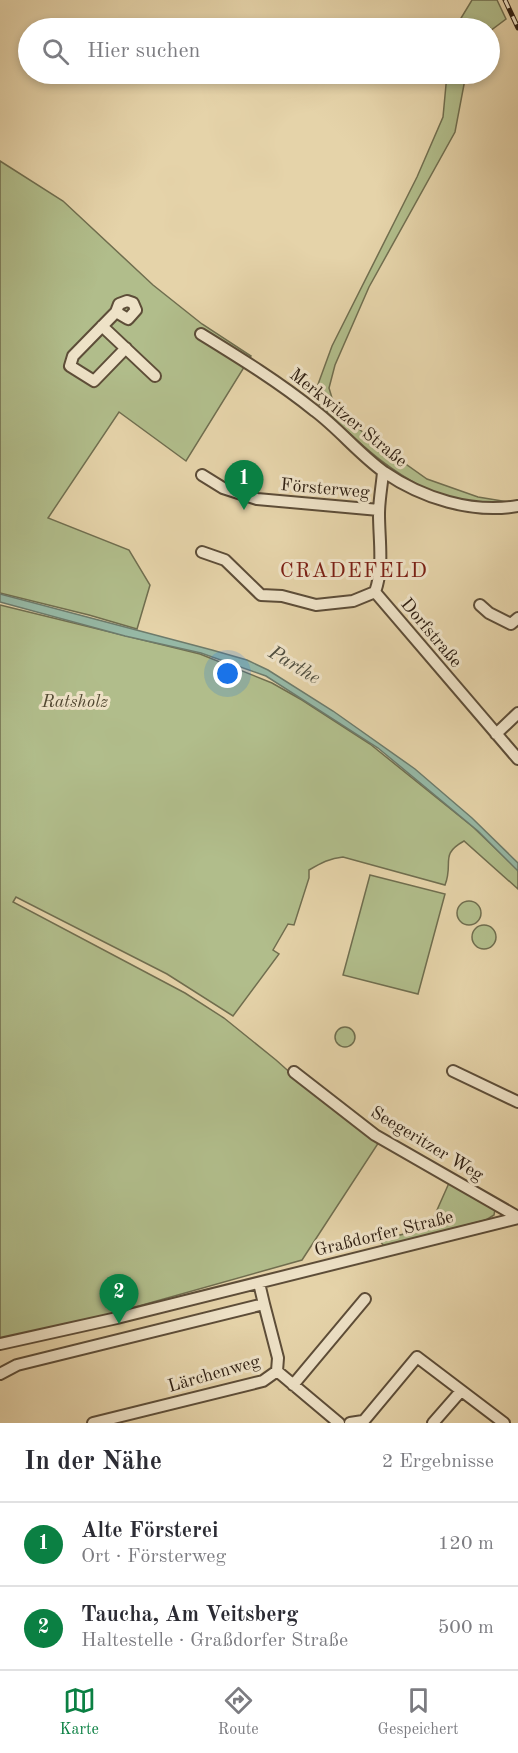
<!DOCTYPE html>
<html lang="de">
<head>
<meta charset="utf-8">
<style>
	body { margin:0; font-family:"Old Standard TT",serif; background:#f7f7f7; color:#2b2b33 }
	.you { position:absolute; left:228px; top:674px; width:21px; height:21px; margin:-15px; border:4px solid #fff; border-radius:50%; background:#1a73e8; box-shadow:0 0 0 9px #1a73e833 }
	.badge { display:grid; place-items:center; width:39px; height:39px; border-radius:50%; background:#0b8043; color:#fff; font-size:20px; font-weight:700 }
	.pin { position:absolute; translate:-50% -50px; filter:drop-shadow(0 2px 3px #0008) }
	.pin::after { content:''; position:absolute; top:32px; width:21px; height:18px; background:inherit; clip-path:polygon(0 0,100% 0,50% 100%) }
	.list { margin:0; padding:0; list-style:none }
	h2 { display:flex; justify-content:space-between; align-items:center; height:78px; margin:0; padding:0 24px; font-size:26px }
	h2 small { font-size:20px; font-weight:400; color:#7c7c81 }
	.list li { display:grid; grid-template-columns:39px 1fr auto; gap:18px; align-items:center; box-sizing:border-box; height:84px; padding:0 24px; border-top:2px solid #e1e1e2 }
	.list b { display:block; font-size:22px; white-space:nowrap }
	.list p { margin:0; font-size:20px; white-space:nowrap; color:#7c7c81 }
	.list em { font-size:20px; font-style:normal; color:#7c7c81 }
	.icon { flex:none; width:33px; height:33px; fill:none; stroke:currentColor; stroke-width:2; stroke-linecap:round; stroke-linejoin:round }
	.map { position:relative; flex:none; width:518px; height:1423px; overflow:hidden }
	.search { position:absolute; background:#fff; box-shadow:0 3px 9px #0003; left:18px; right:18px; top:18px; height:66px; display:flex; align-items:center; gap:15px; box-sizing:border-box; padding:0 21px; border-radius:33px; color:#7c7c81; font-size:22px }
	.sheet { height:246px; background:#fff }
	nav { display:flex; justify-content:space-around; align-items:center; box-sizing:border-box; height:84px; border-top:2px solid #e1e1e2; background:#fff; font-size:16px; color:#7c7c81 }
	nav a { display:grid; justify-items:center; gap:3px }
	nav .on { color:#0b8043 }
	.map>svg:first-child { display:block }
</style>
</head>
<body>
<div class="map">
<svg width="518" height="1423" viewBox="0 0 518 1423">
	<rect width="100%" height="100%" fill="#e5d3a9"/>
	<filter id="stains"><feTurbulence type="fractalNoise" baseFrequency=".00333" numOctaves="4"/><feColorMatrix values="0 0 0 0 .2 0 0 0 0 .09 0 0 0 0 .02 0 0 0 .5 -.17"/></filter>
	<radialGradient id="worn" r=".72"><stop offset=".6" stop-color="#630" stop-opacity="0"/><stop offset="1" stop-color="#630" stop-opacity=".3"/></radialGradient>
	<path fill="#b1bd8b" stroke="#706e4f" stroke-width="1.5" d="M472,0H497L506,19L490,31V28H455Z
		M447,74H466L455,132L369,287L335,365L329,388L332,398L348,420L376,443L427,479L478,497L514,503C498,503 478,507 463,503C401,486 357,442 313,398L332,346L417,177L443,117Z
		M0,161L63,201L153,285L202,324L251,356L186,461L119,412L48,518L129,550L150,585L137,629L89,615L0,593Z
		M0,605L200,654L272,683L302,700L370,744L473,827L518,870V889L464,841C439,855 454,862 445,885L343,857C330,858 321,863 309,870V878L294,925L288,924L273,950L279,954L233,1016L167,974L16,897L13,902L185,993L224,1018L276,1060L323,1102L379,1142L302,1260L89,1320L0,1340Z
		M370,875L445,894L418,994L343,975Z
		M457 913a12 12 0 1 1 24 0a12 12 0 1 1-24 0Z
		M472 937a12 12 0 1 1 24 0a12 12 0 1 1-24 0Z
		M335 1037a10 10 0 1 1 20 0a10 10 0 1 1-20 0Z
		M449,1183L495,1209L494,1215L486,1220L384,1246L379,1240L429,1228Z"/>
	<path fill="#96b8a5" stroke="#6d7b6b" stroke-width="1.5" d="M0,594L212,650L247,660L268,670L333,711L415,769L472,818L518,863V871L478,831L378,748L266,676L201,653L125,636L0,602Z"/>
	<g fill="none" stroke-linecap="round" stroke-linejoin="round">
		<defs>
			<path id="minor" d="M116,312L128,319L136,310L133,303L127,301L119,304L116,312L73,356L70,366L94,381L126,348
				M102,326L155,376
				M201,334C240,358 279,382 315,411C339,429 359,454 384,472C422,498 472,514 518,506
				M202,475L223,488L257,499L379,510
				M202,552L225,560L261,595L282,596L316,605L353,601L375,592
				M375,592L518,759
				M375,592C384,566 379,541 379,514C379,500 382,485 383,472
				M480,605L489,613L511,624L518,618
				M496,734L518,713
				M453,1071L518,1102
				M294,1072L375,1135L518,1217
				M264,1304L278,1358L277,1371
				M0,1344L117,1318L518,1218
				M277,1371L339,1423
				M0,1374L17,1365L264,1304L259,1283
				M293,1385L365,1299
				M93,1423L263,1381L277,1371
				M350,1423L363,1421
				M362,1423L417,1357L504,1423
				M433,1423L461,1391"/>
		</defs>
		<use href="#minor" stroke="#5d4d38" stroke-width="14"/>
		<use href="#minor" stroke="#eee2c7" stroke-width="10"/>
		<defs>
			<path id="rail" d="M505,0L518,28"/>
		</defs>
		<use href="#rail" stroke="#302013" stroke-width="5"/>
		<use href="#rail" stroke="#eee2c7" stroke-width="3" stroke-dasharray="9" stroke-linecap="butt"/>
	</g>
	<g text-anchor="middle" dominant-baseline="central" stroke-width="6" stroke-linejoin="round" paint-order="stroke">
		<g font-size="18" fill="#302013" stroke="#eee2c7">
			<text transform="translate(348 418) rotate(39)">Merkwitzer Straße</text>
			<text transform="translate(325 489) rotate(5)">Försterweg</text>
			<text transform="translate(431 633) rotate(50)">Dorfstraße</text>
			<text transform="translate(427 1144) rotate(31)">Seegeritzer Weg</text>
			<text transform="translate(384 1234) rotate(-14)">Graßdorfer Straße</text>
			<text transform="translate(214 1374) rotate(-16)">Lärchenweg</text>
		</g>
		<g font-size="18" font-style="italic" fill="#504731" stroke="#eee2c7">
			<text x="75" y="702">Ratsholz</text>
		</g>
		<g font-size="20" font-style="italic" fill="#4f4e3f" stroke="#eee2c7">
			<text transform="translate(294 666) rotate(31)">Parthe</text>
		</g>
		<g font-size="21" letter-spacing="1.5" fill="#7a1f14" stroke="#eee2c7">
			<text x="354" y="571">CRADEFELD</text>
		</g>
	</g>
	<rect width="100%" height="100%" filter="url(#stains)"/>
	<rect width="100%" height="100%" fill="url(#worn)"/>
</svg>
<div class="you"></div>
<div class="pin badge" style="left:244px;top:510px">1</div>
<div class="pin badge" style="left:119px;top:1324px">2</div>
<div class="search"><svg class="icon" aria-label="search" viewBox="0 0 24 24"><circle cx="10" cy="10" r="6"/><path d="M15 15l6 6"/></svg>Hier suchen</div>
</div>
<section class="sheet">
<h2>In der Nähe<small>2 Ergebnisse</small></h2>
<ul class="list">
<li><span class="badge">1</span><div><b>Alte Försterei</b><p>Ort · Försterweg</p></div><em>120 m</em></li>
<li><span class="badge">2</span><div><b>Taucha, Am Veitsberg</b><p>Haltestelle · Graßdorfer Straße</p></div><em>500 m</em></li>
</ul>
</section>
<nav>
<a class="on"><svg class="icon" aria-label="map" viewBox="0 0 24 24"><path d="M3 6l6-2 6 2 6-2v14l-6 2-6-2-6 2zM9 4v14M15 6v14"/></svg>Karte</a>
<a><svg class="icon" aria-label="directions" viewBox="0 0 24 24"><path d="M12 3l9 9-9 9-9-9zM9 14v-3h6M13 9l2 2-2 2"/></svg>Route</a>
<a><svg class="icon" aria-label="saved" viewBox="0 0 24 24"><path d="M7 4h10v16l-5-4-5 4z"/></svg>Gespeichert</a>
</nav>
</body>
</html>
